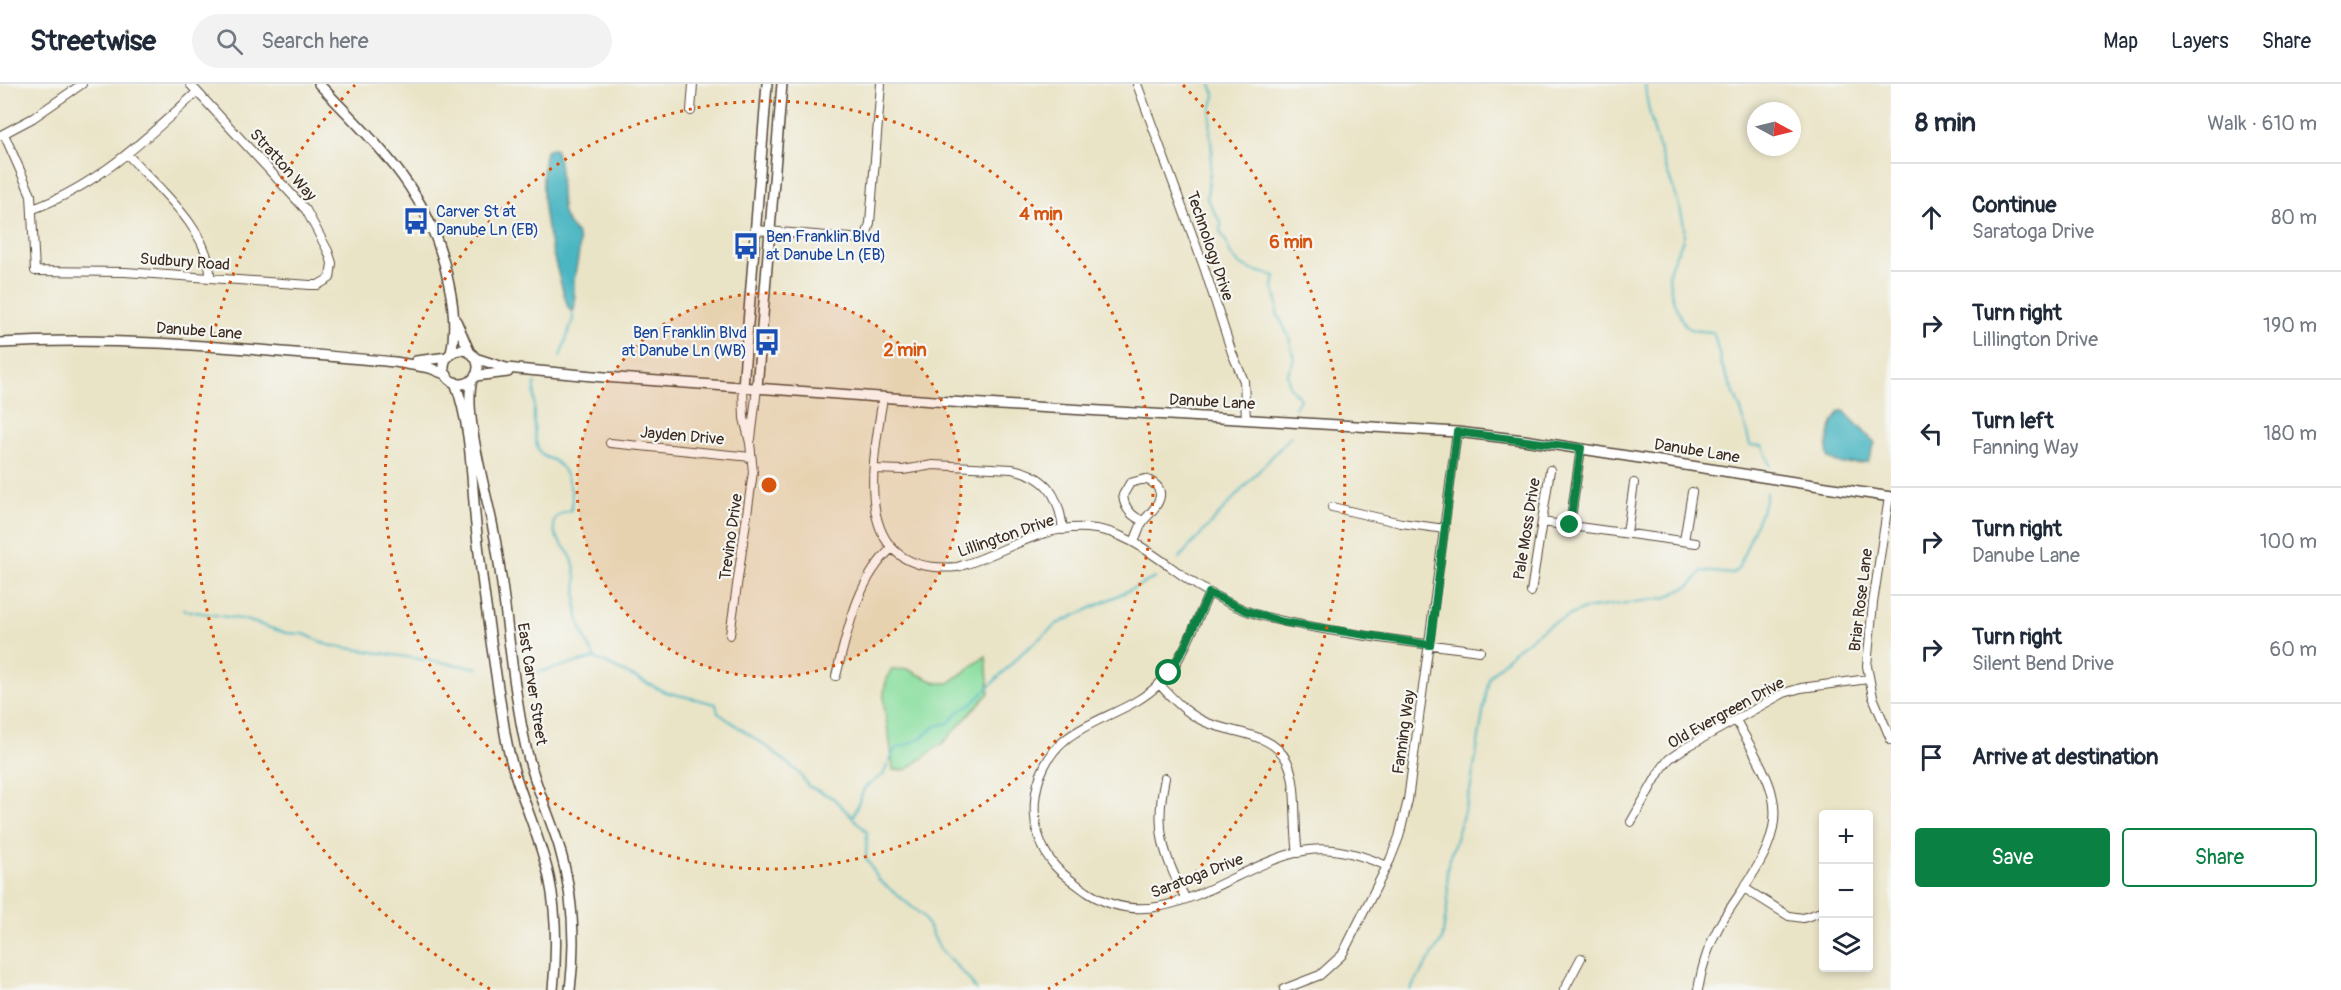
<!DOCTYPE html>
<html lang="en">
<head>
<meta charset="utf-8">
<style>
	body { margin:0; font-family:Pangolin,sans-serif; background:#f2f2f3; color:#1f2937 }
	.controls { position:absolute; right:18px; bottom:18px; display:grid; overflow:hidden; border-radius:6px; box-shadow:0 3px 9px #0003 }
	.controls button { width:54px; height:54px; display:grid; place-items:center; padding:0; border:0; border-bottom:2px solid #e0e1e3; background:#fff; color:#1f2937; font:30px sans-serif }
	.compass { position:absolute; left:1747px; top:18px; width:54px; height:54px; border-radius:50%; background:#fff; box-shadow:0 3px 9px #0003; rotate:97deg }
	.stop { position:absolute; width:18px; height:18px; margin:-14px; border:4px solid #0b8043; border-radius:50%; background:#fff }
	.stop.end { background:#0b8043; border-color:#fff; box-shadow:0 2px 6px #0008 }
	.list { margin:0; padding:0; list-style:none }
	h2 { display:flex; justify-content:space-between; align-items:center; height:78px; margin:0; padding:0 24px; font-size:26px }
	h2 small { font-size:20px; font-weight:400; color:#747a83 }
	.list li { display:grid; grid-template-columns:39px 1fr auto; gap:18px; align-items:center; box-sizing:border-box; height:108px; padding:0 24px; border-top:2px solid #e0e1e3 }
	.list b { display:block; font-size:22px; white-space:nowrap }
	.list p { margin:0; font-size:20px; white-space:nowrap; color:#747a83 }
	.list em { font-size:20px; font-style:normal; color:#747a83 }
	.actions { display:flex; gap:12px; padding:18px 24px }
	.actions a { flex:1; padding:14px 0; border:2px solid #0b8043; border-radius:6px; text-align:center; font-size:21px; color:#0b8043 }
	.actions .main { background:#0b8043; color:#fff }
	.icon { flex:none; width:33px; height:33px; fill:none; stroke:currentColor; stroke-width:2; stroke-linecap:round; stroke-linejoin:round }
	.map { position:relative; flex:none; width:1891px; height:906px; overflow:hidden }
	header { display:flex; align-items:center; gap:36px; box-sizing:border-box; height:84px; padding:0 30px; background:#fff; border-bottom:2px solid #e0e1e3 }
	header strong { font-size:28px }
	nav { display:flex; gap:33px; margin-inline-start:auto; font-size:21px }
	.search { width:420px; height:54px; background:#f2f2f3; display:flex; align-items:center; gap:15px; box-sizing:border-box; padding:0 21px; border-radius:33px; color:#747a83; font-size:22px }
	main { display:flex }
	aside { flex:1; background:#fff }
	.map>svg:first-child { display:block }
</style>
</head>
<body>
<header>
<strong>Streetwise</strong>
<div class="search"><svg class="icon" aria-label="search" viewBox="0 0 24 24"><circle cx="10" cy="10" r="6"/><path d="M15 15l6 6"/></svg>Search here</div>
<nav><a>Map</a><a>Layers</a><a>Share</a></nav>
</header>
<main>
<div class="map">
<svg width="1891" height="906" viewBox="0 0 1891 906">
	<rect width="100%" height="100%" fill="#f6f6f2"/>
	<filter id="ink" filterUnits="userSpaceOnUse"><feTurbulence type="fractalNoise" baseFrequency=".0167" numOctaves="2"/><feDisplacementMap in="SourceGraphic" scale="12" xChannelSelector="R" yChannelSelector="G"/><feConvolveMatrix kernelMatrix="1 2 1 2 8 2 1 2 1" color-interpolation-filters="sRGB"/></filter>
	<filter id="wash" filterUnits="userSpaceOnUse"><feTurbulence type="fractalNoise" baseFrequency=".008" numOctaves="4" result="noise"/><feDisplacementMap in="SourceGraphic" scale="24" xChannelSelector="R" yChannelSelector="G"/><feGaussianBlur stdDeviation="1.35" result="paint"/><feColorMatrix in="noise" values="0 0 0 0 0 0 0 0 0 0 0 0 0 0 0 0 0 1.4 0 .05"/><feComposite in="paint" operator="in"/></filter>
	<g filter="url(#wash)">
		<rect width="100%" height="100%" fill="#eae4c7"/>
		<path fill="#8bdfa0" stroke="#63845f" stroke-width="1.5" d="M986,572L989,609L943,659L906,686H893C892,674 891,663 889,652C885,629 879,607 891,586L907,585L937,599H949Z"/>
		<path fill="#48b6c2" stroke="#427070" stroke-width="1.5" d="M554,64C563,76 559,112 563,129C565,140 577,145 579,156C581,174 573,187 574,203C574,212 576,217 574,226L572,228L568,224C554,175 535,119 546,67Z
			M1840,327H1844L1875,359L1868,378L1843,380L1829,375C1823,360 1832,339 1840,327Z"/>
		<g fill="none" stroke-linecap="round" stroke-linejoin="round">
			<path stroke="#48b6c2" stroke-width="2" d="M1211,0L1215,12L1211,26L1210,48L1212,67L1207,115L1221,139L1220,148C1227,155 1226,160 1230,169C1239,186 1258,187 1275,192L1273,202L1277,216V229L1289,253L1294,276L1287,290L1290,303L1300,315L1295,324
				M1645,0C1647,28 1657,59 1666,85C1673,104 1681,122 1684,142C1686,157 1676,168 1671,181C1665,198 1675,223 1683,238C1688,248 1702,247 1712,248L1714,250L1722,282L1741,326L1750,361L1763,362L1770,382
				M560,273L573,235L572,228
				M535,299C535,319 531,345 538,365C541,374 549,373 556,378C568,387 575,412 571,426C563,429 555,430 554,439C552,456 567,462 572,475C579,492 575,510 577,527C579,544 587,559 595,574
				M1179,474L1291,352
				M183,526L246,536L286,549L304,550L328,561L478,584
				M531,590L595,574L665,608L716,620L718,629L770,665L799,689L808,702L833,714L867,748L866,774L879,796L923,832L940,865L969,895L976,906
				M853,732L865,703L883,691L895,665C903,662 912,659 919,655C933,646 930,642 949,639L957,629L974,618L1023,568L1057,540L1155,494
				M1410,906L1442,856L1448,817L1447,785L1470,707L1489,593L1512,569L1547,542L1584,525L1665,514L1691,501L1702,487L1732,490L1738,485L1766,415V408"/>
		</g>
	</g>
	<g filter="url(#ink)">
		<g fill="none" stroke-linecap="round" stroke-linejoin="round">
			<defs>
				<path id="minor" d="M1137,0L1204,183L1232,269L1244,297L1246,335
					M691,27L693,0
					M4,50L31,111L35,187L125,188L310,201H318L330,194L332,179L328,167L306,126L190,0
					M1,51L33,34L82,0
					M128,71C157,103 211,147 210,193
					M33,125C98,101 147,54 197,8
					M756,146L862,155L866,153L870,139L881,0
					M883,314C872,381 849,492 957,483C999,472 1041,440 1087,444C1130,446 1163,480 1198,502C1214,512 1230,520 1247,527C1270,536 1293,539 1318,544C1371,554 1426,560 1480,567
					M751,355L757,304
					M610,359L751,373
					M874,385L903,386L933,381L1012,385C1047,392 1059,411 1063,446
					M1889,413L1873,519L1867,582L1873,613L1891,656
					M1332,423L1401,439L1445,445
					M1542,438L1696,459
					M1570,441L1581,364
					M1627,449L1634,399
					M1684,457L1692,408
					M1134,458C1137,452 1140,441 1144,436C1157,423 1172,405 1145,395L1130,399L1123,411C1124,424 1131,432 1143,437
					M1531,508L1550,386
					M1209,509C1195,540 1184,575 1159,600C1133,626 1094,633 1066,655C1029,685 1024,746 1055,782C1064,792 1076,800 1087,808C1161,857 1230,782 1303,767C1331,761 1362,771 1387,782
					M730,551L753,388L750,359L744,334L743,303
					M836,592C847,549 857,495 892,464
					M1159,600C1172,614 1184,627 1201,636C1227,650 1271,646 1287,677C1299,701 1293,742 1298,769
					M1165,694C1154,746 1163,768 1185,814
					M1631,738L1660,687L1669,675L1685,664L1784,609L1801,604L1868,595
					M1744,804L1789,832L1803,834L1824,827
					M1284,905L1320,891L1342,871L1390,776L1399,753L1408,716L1457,348
					M1564,906L1581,874
					M1698,906C1702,881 1709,859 1722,837C1745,799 1785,758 1772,710C1767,688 1747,657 1736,636"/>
				<path id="tertiary" d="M319,0C381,66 432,108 449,201C454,224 456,247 451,270
					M456,237L470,269
					M0,259C132,251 264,267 395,278L430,284L447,291
					M444 283a17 17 0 1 1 34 0a17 17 0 1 1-34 0Z
					M475,274L506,284L604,293L934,317L1457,348L1524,356L1891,413
					M416,277L448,273
					M475,292L508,288
					M472,296C463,327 485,404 492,439C507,511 509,586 525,659C532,695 548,727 559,762C573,809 576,858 570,906
					M455,298C473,347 471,400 477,451C484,517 495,584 505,649C513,699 538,744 549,793C557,830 557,868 553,906
					M743,303L767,0
					M757,304L782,0"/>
			</defs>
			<use href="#minor" stroke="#554637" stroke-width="10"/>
			<use href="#tertiary" stroke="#554637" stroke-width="12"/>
			<use href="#minor" stroke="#fff" stroke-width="8"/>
			<use href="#tertiary" stroke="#fff" stroke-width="9"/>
		</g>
	</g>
	<g fill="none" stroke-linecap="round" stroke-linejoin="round" filter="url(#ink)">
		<path stroke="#0b8043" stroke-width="8" d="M1169,589L1185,562L1209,509L1247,527L1283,538L1430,561L1457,348L1581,364L1570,441"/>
	</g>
	<circle cx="769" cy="401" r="192" fill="#d7540e" fill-opacity=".12"/>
	<g fill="none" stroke="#d7540e" stroke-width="3" stroke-dasharray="3 6">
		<circle cx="769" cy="401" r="192"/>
		<circle cx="769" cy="401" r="384"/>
		<path d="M490 905A576 576 0 0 1 355 1M1183 1A576 576 0 0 1 1048 905"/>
	</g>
	<defs>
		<symbol id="bus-bare" viewBox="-9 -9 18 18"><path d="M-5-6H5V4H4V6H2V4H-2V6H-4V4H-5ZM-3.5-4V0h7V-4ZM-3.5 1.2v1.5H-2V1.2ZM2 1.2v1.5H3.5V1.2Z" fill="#1a4fb4" stroke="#f6f6f2" stroke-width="2.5" paint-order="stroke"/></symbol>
	</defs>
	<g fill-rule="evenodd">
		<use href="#bus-bare" x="397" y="118" width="38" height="38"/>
		<use href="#bus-bare" x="727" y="143" width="38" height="38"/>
		<use href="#bus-bare" x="748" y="239" width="38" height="38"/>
	</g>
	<g text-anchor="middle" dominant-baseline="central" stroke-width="4.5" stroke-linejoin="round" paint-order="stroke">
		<g font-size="16" fill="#3b2a1e" stroke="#f6f6f2">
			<text transform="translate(283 81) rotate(48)">Stratton Way</text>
			<text transform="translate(1210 162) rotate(71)">Technology Drive</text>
			<text transform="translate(185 178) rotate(4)">Sudbury Road</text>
			<text transform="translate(199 247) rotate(4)">Danube Lane</text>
			<text transform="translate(1212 318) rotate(3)">Danube Lane</text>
			<text transform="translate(682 352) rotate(5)">Jayden Drive</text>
			<text transform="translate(1697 367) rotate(9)">Danube Lane</text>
			<text transform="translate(1527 445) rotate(-81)">Pale Moss Drive</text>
			<text transform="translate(1006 452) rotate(-19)">Lillington Drive</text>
			<text transform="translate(731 453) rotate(-82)">Trevino Drive</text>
			<text transform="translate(1861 516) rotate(-83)">Briar Rose Lane</text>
			<text transform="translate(532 600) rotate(81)">East Carver Street</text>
			<text transform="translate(1726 629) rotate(-29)">Old Evergreen Drive</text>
			<text transform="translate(1404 648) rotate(-82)">Fanning Way</text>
			<text transform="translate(1197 792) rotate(-21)">Saratoga Drive</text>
		</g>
		<g font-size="16" fill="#164399" stroke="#f6f6f2" text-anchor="start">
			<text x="436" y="128">Carver St at<tspan x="436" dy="18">Danube Ln (EB)</tspan></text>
			<text x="766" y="153">Ben Franklin Blvd<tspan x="766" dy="18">at Danube Ln (EB)</tspan></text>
			<text x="747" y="249" text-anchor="end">Ben Franklin Blvd<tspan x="747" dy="18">at Danube Ln (WB)</tspan></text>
		</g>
	</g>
	<circle cx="769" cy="401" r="9" fill="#d7540e" stroke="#f6f6f2" stroke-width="3"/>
	<g font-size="18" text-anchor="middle" font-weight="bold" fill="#d7540e" stroke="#f6f6f2" stroke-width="4.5" stroke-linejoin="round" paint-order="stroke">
		<text x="1041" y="136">4 min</text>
		<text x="1291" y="164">6 min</text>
		<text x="905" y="272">2 min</text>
	</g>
</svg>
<div class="controls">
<button>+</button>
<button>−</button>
<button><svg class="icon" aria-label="layers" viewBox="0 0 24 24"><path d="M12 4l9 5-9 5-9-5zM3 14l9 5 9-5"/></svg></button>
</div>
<svg class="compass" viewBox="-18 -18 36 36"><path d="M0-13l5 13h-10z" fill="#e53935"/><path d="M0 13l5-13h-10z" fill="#747a83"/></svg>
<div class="stop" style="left:1169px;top:589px"></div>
<div class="stop end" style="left:1570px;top:441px"></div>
</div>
<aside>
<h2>8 min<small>Walk · 610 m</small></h2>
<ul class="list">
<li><svg class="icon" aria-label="ahead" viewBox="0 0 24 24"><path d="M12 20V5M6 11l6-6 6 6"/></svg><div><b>Continue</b><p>Saratoga Drive</p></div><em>80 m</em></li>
<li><svg class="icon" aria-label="right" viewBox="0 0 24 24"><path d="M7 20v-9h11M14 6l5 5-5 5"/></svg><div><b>Turn right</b><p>Lillington Drive</p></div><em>190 m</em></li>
<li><svg class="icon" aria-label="left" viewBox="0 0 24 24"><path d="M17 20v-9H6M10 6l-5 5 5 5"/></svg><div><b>Turn left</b><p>Fanning Way</p></div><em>180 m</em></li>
<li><svg class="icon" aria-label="right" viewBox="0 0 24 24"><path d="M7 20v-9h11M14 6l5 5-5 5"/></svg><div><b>Turn right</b><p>Danube Lane</p></div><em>100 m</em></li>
<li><svg class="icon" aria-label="right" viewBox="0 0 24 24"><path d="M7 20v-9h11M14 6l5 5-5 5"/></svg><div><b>Turn right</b><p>Silent Bend Drive</p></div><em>60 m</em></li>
<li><svg class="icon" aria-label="arrive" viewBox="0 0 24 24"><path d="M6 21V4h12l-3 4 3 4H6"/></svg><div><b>Arrive at destination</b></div></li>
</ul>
<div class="actions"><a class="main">Save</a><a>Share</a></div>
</aside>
</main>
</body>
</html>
